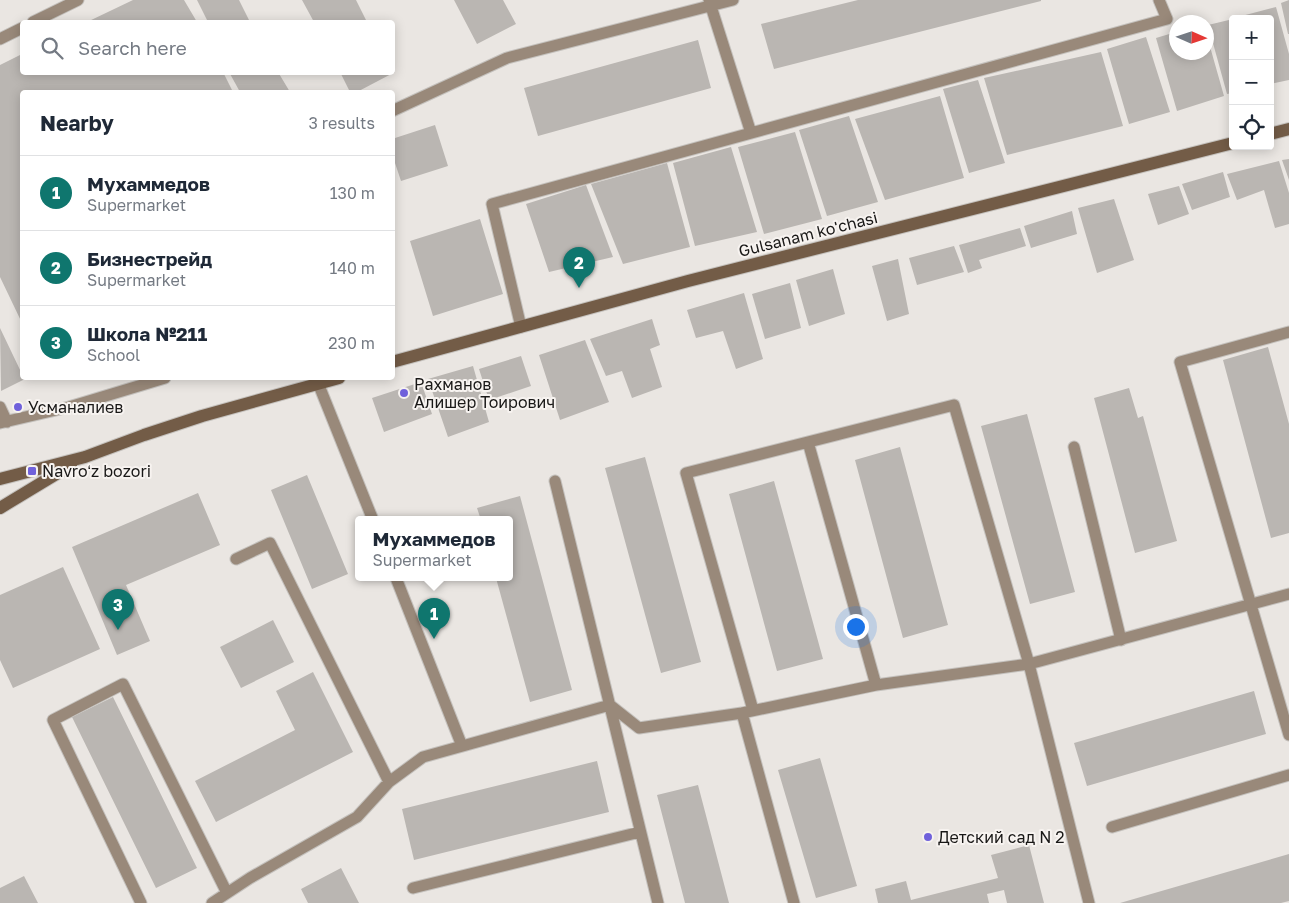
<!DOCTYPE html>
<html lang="en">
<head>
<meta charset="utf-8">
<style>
	body { margin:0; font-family:"Golos Text",sans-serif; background:#f6f6f7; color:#1f2937 }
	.controls { position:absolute; right:15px; top:15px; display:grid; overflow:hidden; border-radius:5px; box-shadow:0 2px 12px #0003 }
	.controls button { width:45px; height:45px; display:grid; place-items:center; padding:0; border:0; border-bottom:1px solid #e0e1e3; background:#fff; color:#1f2937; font:25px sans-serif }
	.compass { position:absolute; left:1169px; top:15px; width:45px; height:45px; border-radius:50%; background:#fff; box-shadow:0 2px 12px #0003; rotate:93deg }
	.you { position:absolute; left:855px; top:626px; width:18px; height:18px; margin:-12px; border:4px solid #fff; border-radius:50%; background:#1a73e8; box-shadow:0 0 0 8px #1a73e833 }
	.badge { display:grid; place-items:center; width:32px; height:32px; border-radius:50%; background:#0f766e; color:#fff; font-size:16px; font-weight:700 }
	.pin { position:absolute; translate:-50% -41px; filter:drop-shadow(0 1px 2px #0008) }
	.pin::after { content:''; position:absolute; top:26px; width:18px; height:15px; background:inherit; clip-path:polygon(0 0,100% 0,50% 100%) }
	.popup { position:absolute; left:355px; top:516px; width:158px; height:65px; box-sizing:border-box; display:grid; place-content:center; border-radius:5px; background:#fff; filter:drop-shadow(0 1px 4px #0005); font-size:16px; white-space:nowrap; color:#747a83 }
	.popup b { font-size:19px; color:#1f2937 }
	.popup::after { content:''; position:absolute; left:50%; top:100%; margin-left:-10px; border:10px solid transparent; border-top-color:#fff }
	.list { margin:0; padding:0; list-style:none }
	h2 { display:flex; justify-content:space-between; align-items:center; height:65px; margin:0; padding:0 20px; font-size:21px }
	h2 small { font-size:16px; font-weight:400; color:#747a83 }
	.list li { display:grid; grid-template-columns:32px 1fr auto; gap:15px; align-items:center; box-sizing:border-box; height:75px; padding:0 20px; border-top:1px solid #e0e1e3 }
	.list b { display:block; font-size:19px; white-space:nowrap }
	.list p { margin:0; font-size:16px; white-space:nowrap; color:#747a83 }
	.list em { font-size:16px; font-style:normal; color:#747a83 }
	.icon { flex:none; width:28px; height:28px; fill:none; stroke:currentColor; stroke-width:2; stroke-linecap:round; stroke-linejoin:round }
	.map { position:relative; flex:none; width:1289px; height:903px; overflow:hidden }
	.search { position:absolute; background:#fff; box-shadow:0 2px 12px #0003; left:20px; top:20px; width:375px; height:55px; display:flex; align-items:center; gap:12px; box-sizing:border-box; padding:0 18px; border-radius:5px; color:#747a83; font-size:19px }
	.panel { position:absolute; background:#fff; box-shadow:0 2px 12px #0003; left:20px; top:90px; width:375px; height:290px; border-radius:5px }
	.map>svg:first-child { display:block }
</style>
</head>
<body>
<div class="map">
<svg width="1289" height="903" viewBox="0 0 1289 903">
	<rect width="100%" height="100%" fill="#eae6e2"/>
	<path fill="#bab6b2" d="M133,0H184L197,22H87Z
		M197,0H239L250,22H208Z
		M302,0H356L367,22H314Z
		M454,0H503L516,24L477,44Z
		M858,0H1041V1L774,69L761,24Z
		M1289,0V34H1288L1281,3Z
		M1276,7L1289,54V80L1270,84V19L1234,18Z
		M1233,19V93L1227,94L1208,25Z
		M1176,32V52H1206L1207,36L1224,96L1177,111L1156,38Z
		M1146,37L1170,112L1129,124L1107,49Z
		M698,40L711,88L538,136L524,88Z
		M1101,52L1123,126L1007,155L984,78Z
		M22,54V72H223L233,92H22V323L0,277V65Z
		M229,72H278L290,92H240Z
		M340,72H395L357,92H350Z
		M978,80L1005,163L969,173L943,89Z
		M940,96L964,178L885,200L855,119Z
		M849,116L878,202L827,216L799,130Z
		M435,125L448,166L401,181L392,154V139Z
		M795,132L822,219L764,234L738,147Z
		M731,147L757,232L695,246L673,163Z
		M1289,159V180L1282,160Z
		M1279,161L1289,193V224L1275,228L1264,190L1237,200L1227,174Z
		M667,163L690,247L623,264L591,184Z
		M1223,172L1230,197L1192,210L1182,184Z
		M586,185L613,257L549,272L526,204Z
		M1179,186L1189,214L1158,225L1148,194Z
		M1114,199L1134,260L1097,273L1078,208Z
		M1072,211L1077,234L1031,248L1024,226Z
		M480,219L503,294L433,316L410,241Z
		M1020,228L1026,246L979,260L982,268L968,273L959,245Z
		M954,246L964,272L917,285L909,258Z
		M898,259L909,314L887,321L872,266Z
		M833,269L845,314L809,326L796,280Z
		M790,283L801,328L765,339L752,294Z
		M744,293L763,359L736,369L723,331L696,338L687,310Z
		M652,319L660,345L650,349L662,387L632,398L622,371L606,376L590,339Z
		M0,328L22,374V378H27L1,391Z
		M585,340L609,402L560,420L539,355Z
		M1268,347L1289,424V533L1271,538L1223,360Z
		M521,356L531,386L489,400L479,369Z
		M473,366L489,422L448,437L428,379Z
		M421,382L432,414L384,432L372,398Z
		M1129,388L1138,418L1143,416L1177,541L1135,553L1094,398Z
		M1027,414L1075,592L1030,604L981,426Z
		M900,447L948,625L903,638L855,460Z
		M645,457L701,662L661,673L605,468Z
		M307,475L348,574L312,589L271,490Z
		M774,481L823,659L777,671L729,494Z
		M198,493L220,545L126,585L150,641L117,655L72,547Z
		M520,496L572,690L530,702L496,578H509V520H481L477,508Z
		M63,567L100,649L13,688L0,660V595Z
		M273,620L294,662L241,688L220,647Z
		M313,672L353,752L216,822L195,781L295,730L276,691Z
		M1254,691L1266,734L1087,786L1074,743Z
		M113,697L197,868L156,888L72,717Z
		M820,758L857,886L816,898L778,770Z
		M597,761L609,812L414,860L402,809Z
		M698,785L729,903H685L657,795Z
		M1029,845L1044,903H1007L1004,890L987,894L989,903H878L875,889L906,881L911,900L998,878L991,855Z
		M1289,854V901L1281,903H1120Z
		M341,868L359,903H308L301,889Z
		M24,876L38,903H0V888Z"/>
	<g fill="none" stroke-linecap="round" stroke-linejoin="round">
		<defs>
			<path id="service" d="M709,0L751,133
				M33,22L78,0
				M0,39L22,28
				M392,111L507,58L733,0
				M521,327L492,204L1167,19L1159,0
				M1289,332L1180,362L1289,735
				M318,383L373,520
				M0,407L7,422
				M0,423L69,407L165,378
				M808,442L876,685
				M1074,447L1121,640
				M555,481L658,903
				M236,559L270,543L389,782
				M396,578L462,746
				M753,710L686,473L954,405L1029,664L1089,903
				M742,713L794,903
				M1112,827L1289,775
				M413,888L640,832
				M141,903L53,720L123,684L227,893
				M212,903L250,878L357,817L389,782L423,757L610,705L639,728L742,713L876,685L1029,664L1289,594"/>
			<path id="secondary" d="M1270,134L1289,129
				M392,362L688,281L1233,143
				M0,479L85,457L144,435L202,416L339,378
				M0,508L71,465"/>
		</defs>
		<use href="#service" stroke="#c4c1bd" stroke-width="13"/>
		<use href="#secondary" stroke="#c4c1bd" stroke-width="14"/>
		<use href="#service" stroke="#99897a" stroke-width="11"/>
		<use href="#secondary" stroke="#735c47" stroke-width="12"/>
	</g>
	<g fill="#7061db" stroke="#f7f3f0" stroke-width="2">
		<circle cx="404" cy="393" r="5"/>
		<circle cx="18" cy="407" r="5"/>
		<rect x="27" y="466" width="10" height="10" rx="2.5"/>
		<circle cx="928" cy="837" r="5"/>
	</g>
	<g text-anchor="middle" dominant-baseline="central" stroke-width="4" stroke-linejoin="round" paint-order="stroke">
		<g font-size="16" fill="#191817" stroke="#f7f3f0">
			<text transform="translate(808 234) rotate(-14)">Gulsanam ko'chasi</text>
		</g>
		<g font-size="16" fill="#191817" stroke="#f7f3f0" text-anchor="start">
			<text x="414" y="384">Рахманов<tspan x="414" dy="18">Алишер Тоирович</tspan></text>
			<text x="28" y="407">Усманалиев</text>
			<text x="42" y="471">Navroʻz bozori</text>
			<text x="938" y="837">Детский сад N 2</text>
		</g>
	</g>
</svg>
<div class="controls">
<button>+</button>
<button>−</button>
<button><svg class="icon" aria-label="locate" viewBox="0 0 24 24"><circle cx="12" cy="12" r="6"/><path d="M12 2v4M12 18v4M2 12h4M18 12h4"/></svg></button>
</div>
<svg class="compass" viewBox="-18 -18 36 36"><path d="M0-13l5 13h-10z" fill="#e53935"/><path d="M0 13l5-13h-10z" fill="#747a83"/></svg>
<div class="you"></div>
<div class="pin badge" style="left:434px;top:639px">1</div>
<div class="popup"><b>Мухаммедов</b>Supermarket</div>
<div class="pin badge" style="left:579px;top:288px">2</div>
<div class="pin badge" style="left:118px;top:630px">3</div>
<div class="search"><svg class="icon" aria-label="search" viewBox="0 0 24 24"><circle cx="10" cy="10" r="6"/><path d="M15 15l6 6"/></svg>Search here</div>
<section class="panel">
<h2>Nearby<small>3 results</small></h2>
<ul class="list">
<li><span class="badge">1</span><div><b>Мухаммедов</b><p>Supermarket</p></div><em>130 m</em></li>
<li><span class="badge">2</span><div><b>Бизнестрейд</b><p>Supermarket</p></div><em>140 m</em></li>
<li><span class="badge">3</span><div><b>Школа №211</b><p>School</p></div><em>230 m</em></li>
</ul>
</section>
</div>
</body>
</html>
